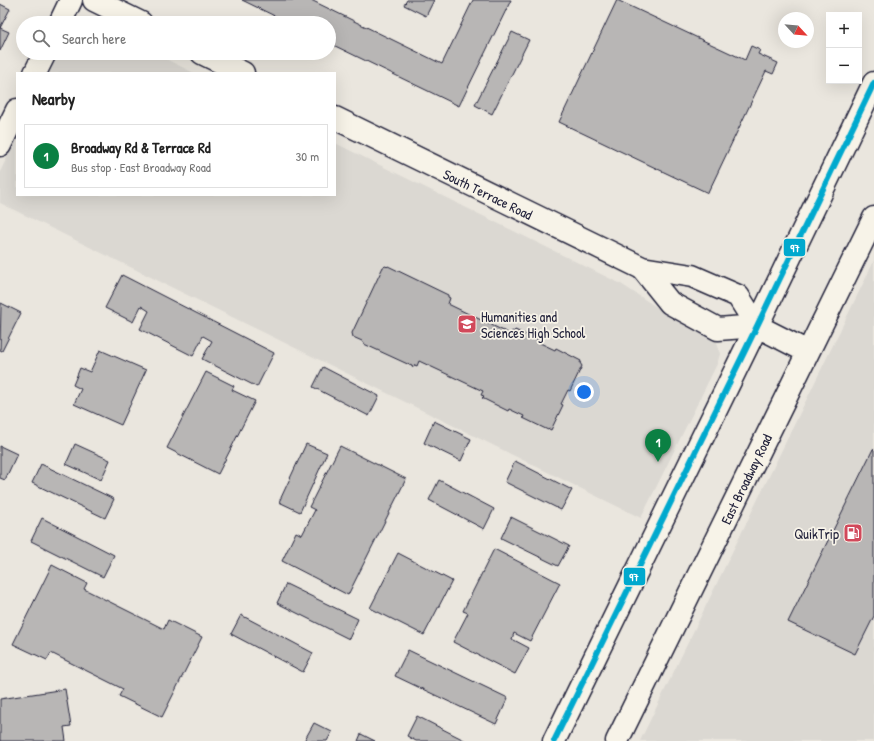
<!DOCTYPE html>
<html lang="en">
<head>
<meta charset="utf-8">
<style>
	body { margin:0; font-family:"Patrick Hand",sans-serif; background:#f2f2f2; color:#222 }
	.controls { position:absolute; right:12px; top:12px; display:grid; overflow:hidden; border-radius:0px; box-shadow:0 4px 16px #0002 }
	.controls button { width:36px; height:36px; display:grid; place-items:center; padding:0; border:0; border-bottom:1px solid #e0e0e0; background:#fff; color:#222; font:20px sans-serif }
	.compass { position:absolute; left:778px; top:12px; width:36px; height:36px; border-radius:50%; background:#fff; box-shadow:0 4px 16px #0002; rotate:116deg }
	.you { position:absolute; left:584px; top:392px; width:14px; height:14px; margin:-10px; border:3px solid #fff; border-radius:50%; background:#1a73e8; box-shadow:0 0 0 6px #1a73e833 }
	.badge { display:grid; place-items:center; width:26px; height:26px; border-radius:50%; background:#0b8043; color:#fff; font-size:13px; font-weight:700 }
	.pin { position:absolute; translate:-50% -33px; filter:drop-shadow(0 1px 2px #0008) }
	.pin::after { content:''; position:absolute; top:21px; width:14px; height:12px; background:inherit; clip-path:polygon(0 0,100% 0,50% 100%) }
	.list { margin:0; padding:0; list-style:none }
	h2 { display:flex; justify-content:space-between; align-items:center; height:52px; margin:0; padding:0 16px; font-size:17px }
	h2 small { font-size:13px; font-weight:400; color:#767676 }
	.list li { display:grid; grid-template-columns:26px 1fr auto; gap:12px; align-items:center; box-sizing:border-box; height:64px; margin:0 8px 8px; padding:0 8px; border:1px solid #e0e0e0; border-radius:0px }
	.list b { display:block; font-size:15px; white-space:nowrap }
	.list p { margin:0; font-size:13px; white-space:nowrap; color:#767676 }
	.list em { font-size:13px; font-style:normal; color:#767676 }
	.icon { flex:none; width:22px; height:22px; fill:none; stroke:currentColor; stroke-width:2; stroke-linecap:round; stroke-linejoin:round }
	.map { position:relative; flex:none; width:874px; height:741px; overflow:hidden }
	.search { position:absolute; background:#fff; box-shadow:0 4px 16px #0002; left:16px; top:16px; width:320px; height:44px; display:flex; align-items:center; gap:10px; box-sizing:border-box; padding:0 14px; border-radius:22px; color:#767676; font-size:15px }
	.panel { position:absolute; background:#fff; box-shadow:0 4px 16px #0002; left:16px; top:72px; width:320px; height:124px; border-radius:0px }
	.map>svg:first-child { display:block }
</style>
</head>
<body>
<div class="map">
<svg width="874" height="741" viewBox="0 0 874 741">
	<rect width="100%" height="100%" fill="#eae6de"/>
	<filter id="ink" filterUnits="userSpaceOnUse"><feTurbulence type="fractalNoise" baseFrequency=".025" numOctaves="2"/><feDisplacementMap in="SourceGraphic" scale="8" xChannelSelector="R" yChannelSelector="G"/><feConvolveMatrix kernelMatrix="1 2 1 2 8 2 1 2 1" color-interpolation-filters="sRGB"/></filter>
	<g filter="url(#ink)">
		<path fill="#dbd8d2" d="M58,53H154L194,73H48Z
			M17,137V195H335V143L621,284L667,314L709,334L717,342L720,354L717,364L641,518L0,203V172Z
			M874,261V741H640Z"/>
		<path fill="#b8b6b5" stroke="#22223b" d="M242,0H311L442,64L473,0H511L459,106L329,43V23H289Z
			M407,0H434L426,16L404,5Z
			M617,0L745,60L751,46L760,50L758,54L778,63L773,74L766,71L708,193L559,122Z
			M0,4L10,9L0,28L9,32L0,51Z
			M512,32L529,40L492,114L475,105Z
			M386,266L387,267L388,266L448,295V297L450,298L448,304L510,334L512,331L514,332L515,330L541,341L540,343L555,350L556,348L581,361L580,363L582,366L570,391L568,390L561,404L563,405L551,430L549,429L548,430L523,418L524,416L509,409L508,411L482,398L484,396L481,395L483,391L419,361L417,366L415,365L414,367L364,344L362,341L353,337L352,333L383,267Z
			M122,275L274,353L257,387L202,359L212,341L203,336L193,356L140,329L149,311L141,306L133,322L105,308Z
			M1,303L21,313L2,351L0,350Z
			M100,350L146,370L121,425L74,404L81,389L73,385L80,368L90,372Z
			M323,367L379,396L369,416L313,387Z
			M206,372L234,386L232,390L255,401L218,474L167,448Z
			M434,421L471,439L461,461L424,443Z
			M75,444L110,460L101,480L66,464Z
			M306,444L327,453L300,512L279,502Z
			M0,446L17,454L5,480L0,478Z
			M340,446L406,479L348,595L282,561L296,532L302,535L315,510L309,507Z
			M873,449L874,450V616L855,654L788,622Z
			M515,461L572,490L561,510L505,482Z
			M41,464L114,499L105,518L32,483Z
			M439,480L494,509L484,529L429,500Z
			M511,517L569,546L558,566L501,538Z
			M42,518L114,555L103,577L31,541Z
			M494,549L560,583L530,641L514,633L512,639L529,648L515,674L453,642L468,613L463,611Z
			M398,553L452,581L424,635L370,608Z
			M52,565L87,583L84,589L164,629L168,620L202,637L162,717L119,696L123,689L51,653L47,660L13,644Z
			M286,584L358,619L349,639L277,603Z
			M241,615L313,653L303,672L231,634Z
			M408,650L508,698L496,724L395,676Z
			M65,689L71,726L64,727L66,741H0V699Z
			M417,716L466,741H416L407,736Z
			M314,723L332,732L327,741H304Z
			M361,734L375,741H358Z"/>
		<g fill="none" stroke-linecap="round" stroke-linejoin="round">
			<defs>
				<path id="minor" d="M94,0L141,23
					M60,23L71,0
					M202,53L243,73
					M35,73L45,53
					M335,118L642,268L692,276L738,296L757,326L718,329L670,303L642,268
					M0,145L17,110"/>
				<path id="major" d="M757,326L808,352
					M554,741L757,326L874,83
					M617,741L874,218"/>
			</defs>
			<use href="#minor" stroke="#22223b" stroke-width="25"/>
			<use href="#major" stroke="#22223b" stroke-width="25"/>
			<use href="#minor" stroke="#f7f3e8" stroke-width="22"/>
			<use href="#major" stroke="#f7f3e8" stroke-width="22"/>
			<defs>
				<path id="bus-1" d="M554,741L757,326L874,83"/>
			</defs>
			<use href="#bus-1" stroke="#f7f3e8" stroke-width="9"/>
			<use href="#bus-1" stroke="#00a9ce" stroke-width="6"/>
		</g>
	</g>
	<defs>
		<symbol id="school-square" viewBox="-11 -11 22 22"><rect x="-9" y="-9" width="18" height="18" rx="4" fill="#d1495b" stroke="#f7f3e8"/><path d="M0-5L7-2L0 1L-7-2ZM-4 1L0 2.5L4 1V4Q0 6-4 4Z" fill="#fff"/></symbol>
		<symbol id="fuel-square" viewBox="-11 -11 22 22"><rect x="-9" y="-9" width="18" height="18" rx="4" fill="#d1495b" stroke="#f7f3e8"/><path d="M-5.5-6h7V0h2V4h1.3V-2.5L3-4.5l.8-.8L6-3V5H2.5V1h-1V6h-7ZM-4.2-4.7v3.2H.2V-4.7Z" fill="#fff"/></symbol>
	</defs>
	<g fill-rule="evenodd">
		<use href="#school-square" x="456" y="313" width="22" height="22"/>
		<use href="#fuel-square" x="842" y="522" width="22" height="22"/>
	</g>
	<g text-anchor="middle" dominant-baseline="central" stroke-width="3.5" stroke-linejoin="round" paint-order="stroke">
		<g font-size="14" fill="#22223b" stroke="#f7f3e8">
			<text transform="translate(488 194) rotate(26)">South Terrace Road</text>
			<text transform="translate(746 479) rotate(-64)">East Broadway Road</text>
		</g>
		<g font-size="14" fill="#22223b" stroke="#f7f3e8" text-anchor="start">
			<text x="481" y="316">Humanities and<tspan x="481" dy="16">Sciences High School</tspan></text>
			<text x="839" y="533" text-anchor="end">QuikTrip</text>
		</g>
	</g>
	<g stroke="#f7f3e8" stroke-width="1.5">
		<rect x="783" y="238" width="23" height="19" rx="4" fill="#00a9ce"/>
		<rect x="623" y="567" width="23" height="19" rx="4" fill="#00a9ce"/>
	</g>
	<g font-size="11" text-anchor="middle" font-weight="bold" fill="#fff">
		<text x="795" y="252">97</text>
		<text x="634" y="581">97</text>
	</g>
</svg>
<div class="controls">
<button>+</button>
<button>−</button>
</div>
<svg class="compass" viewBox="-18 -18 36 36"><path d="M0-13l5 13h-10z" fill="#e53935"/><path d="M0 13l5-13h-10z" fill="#767676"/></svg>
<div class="you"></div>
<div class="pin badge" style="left:658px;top:462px">1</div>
<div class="search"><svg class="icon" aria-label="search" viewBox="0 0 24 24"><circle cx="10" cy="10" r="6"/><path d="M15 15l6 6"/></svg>Search here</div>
<section class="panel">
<h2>Nearby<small></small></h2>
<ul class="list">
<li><span class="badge">1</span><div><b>Broadway Rd &amp; Terrace Rd</b><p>Bus stop · East Broadway Road</p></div><em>30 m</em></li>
</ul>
</section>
</div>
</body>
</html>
